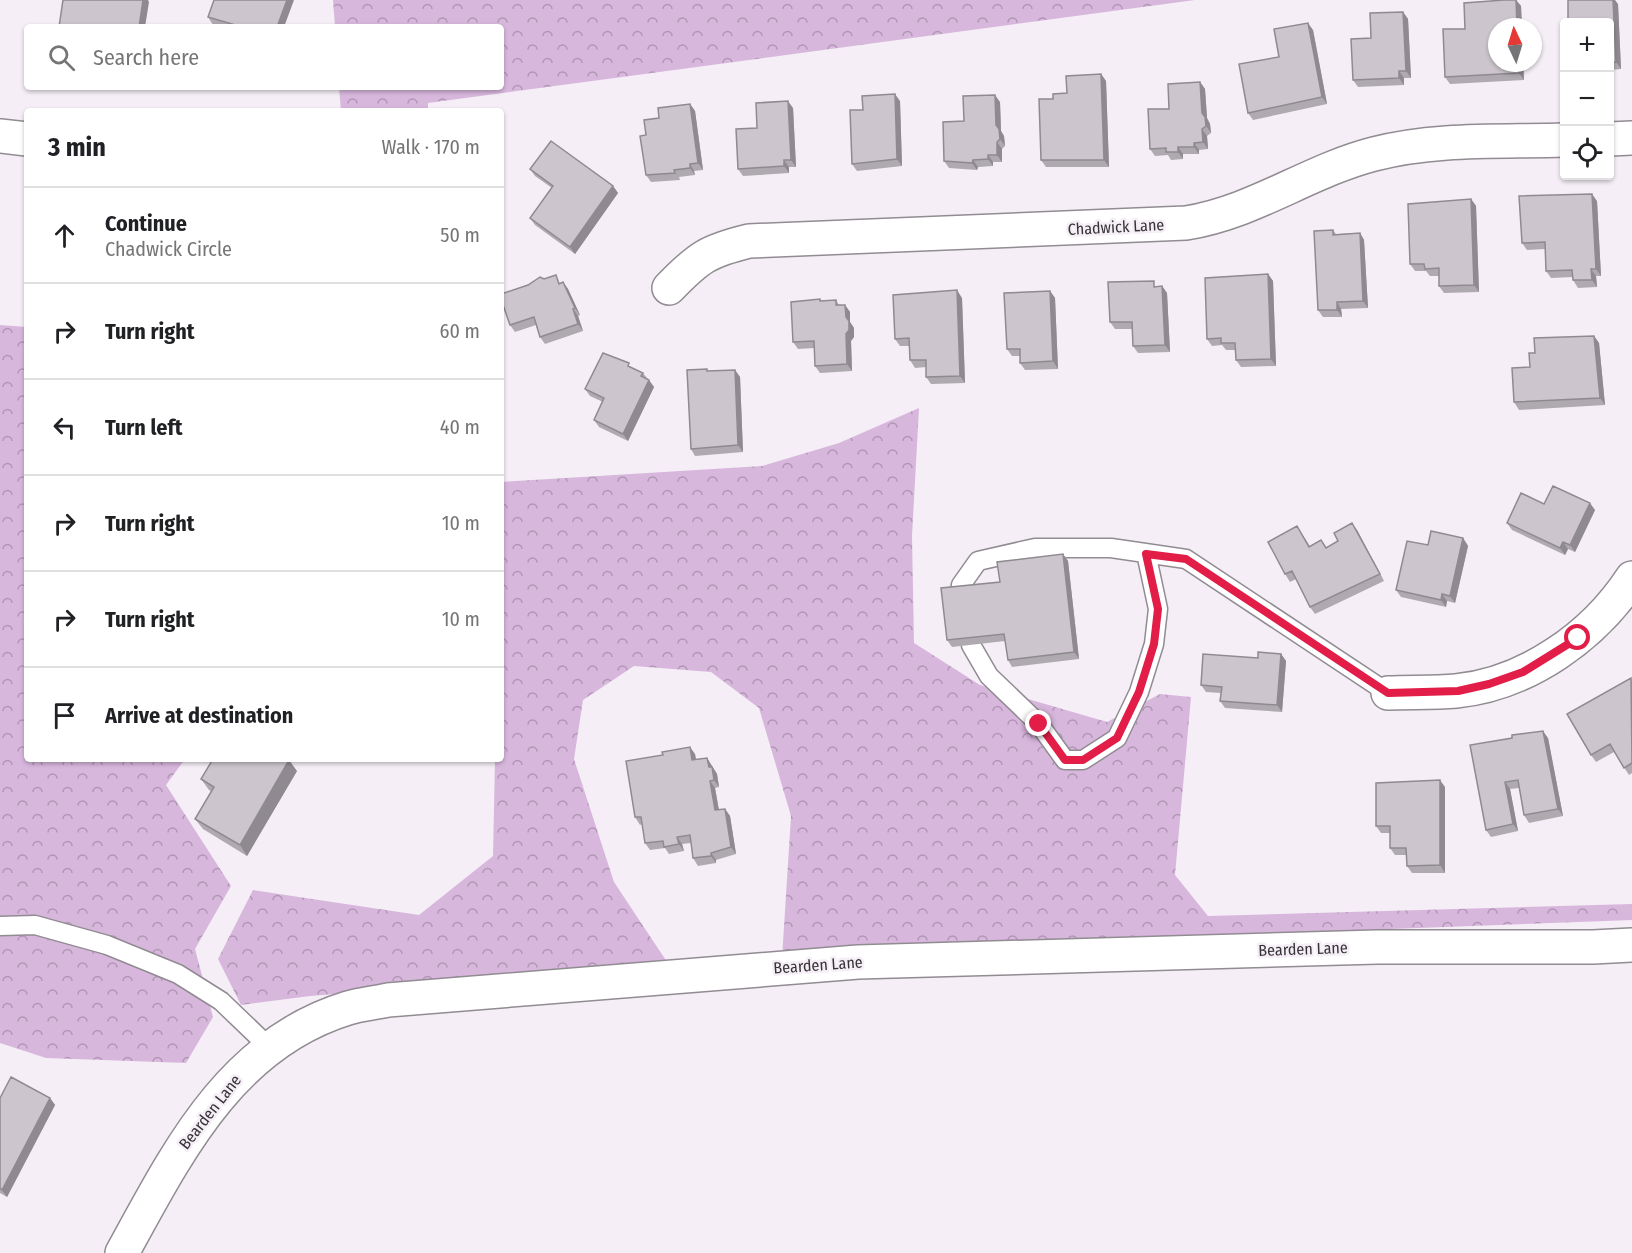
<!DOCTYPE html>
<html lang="en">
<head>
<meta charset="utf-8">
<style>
	body { margin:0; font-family:"Fira Sans Condensed",sans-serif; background:#f2f2f2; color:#202124 }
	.controls { position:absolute; right:18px; top:18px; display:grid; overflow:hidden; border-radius:6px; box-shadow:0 2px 4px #0004 }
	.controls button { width:54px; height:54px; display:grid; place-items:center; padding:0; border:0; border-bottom:2px solid #e0e0e0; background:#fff; color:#202124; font:30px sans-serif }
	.compass { position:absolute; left:1488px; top:18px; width:54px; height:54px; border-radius:50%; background:#fff; box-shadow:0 2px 4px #0004; rotate:356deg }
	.stop { position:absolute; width:18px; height:18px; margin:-14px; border:4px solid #e11d48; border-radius:50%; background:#fff }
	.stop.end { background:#e11d48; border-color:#fff; box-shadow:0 2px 6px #0008 }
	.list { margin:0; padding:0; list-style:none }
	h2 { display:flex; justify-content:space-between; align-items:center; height:78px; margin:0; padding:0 24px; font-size:26px }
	h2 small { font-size:20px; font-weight:400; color:#757577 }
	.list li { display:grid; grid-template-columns:39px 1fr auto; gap:18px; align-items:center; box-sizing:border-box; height:96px; padding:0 24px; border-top:2px solid #e0e0e0 }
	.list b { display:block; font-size:22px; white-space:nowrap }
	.list p { margin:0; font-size:20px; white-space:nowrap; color:#757577 }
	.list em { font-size:20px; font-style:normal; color:#757577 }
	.icon { flex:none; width:33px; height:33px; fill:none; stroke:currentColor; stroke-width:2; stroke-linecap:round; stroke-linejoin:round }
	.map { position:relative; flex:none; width:1632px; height:1253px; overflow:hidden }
	.search { position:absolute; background:#fff; box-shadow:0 2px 4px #0004; left:24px; top:24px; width:480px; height:66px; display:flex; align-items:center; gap:15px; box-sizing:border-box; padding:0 21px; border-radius:6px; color:#757577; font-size:22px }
	.panel { position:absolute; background:#fff; box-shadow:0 2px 4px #0004; left:24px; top:108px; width:480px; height:654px; border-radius:6px }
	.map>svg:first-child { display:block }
</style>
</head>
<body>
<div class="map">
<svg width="1632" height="1253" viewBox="0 0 1632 1253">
	<defs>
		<pattern id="forest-crowns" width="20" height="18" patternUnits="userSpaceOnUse" patternTransform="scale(1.5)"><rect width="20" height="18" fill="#d8b7dd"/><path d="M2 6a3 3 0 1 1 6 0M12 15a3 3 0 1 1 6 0" fill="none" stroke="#b096b4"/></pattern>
	</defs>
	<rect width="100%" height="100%" fill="#f5eef6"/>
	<path fill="url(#forest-crowns)" d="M333,0H1195L428,103V111H341L339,87H501V27H335Z
		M0,325L27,327V759H185L166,785L231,886L195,949L213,1017L186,1063L46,1058L0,1043Z
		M919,408L912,536L914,643L980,685L1107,722L1160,694L1191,697L1175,875L1208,916L1632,904V920L937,946L782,958L791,816L759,708L711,672L634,666L583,700L574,759L614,882L671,968L310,996L241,1005L218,959L253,890L419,915L493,856L495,759H501V482L762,466L839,443Z"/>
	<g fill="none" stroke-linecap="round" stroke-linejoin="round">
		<defs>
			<path id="lane" d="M960,594L961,585L978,561L1035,548H1111L1186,559L1388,693
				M971,645L989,676L1039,724L1065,760H1083L1117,738L1139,692L1154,644L1158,609L1146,553
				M0,926L35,925L107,945L178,974L221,1001L271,1049"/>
			<path id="street" d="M0,136L27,139
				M1610,139L1632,138
				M669,288C699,257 708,251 749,241L1186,223C1255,212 1308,171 1374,154C1435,138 1502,142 1564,140
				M1388,693C1411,692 1434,693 1456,691C1527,684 1594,636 1632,578
				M122,1253C177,1153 230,1044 348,1008C361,1004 375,1003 388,1000L858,962L1377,947H1593L1632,945"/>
		</defs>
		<use href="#lane" stroke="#918b92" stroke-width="21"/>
		<use href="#street" stroke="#918b92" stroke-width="36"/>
		<use href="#lane" stroke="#fff" stroke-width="18"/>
		<use href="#street" stroke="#fff" stroke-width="33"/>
	</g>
	<path fill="#afa9b0" d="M1504,0H1516L1521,6L1524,80L1450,84L1445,77L1465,29Z
		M1618,4L1621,69L1610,70V22Z
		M1403,12L1408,19L1411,78H1404V85L1358,87L1353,80L1371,38Z
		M208,17L284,27H222L213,25Z
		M1313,30L1327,104L1253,120L1248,113L1279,57Z
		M1101,74L1106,81L1109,167H1046L1041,160L1053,99L1067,93Z
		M1200,82L1205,89L1207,118L1210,124L1211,133L1207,136L1208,149L1199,150V154H1183V159L1171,160L1168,155L1155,156L1150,149L1169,109Z
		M900,101L902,166L857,171L852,164L863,110Z
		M1000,102L1001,131L1004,136L1005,146L1002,149V162H993V166L978,167L977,170L949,168L944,161L964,121Z
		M690,104L695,111L703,170L694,171L695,175L679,177L680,180L651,182L646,175V135L659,118Z
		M793,108L796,167H789V173L743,176L738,169L757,128Z
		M530,169L613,186L618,193L575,254L535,225L530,218L552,188L535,176Z
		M1471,199L1476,206L1479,292L1444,293L1439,286V276H1430L1426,271H1415L1410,264Z
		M1597,201L1601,276H1596L1597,287L1578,288L1573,280V277L1551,278L1546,271L1545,249L1527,250L1522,243Z
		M1333,230L1336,234L1360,233L1364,240L1368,308L1341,309L1342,317H1323L1318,310Z
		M1268,274L1273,281L1276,366L1241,367L1236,360V350H1226L1222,345L1212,346L1207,339Z
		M544,279L561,283L563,282L568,289L580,315L578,316L583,331L545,344L540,337L536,325L515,332L510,325Z
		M1158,286H1162L1167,293L1170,352L1138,353L1133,346L1132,329H1115L1110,322Z
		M1050,291L1055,298L1058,369L1025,370L1020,363V356H1012L1007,349Z
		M962,298L965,383L931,384L926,377V367L915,368L910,360L909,346H900L895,339Z
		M836,300L839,305H845L850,312V322L854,328V337L851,341L852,371L820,373L815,366V348L798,349L793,342L821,301Z
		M1594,336L1599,343L1605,405L1519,410L1514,402L1530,367L1535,353Z
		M633,368L643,373L654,387L628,441L599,427L594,420L603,402L590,396L585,389Z
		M735,370L740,377L743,452L695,456L691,449L708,371Z
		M1544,504L1595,510L1575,552L1568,549L1565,555L1512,530L1507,523Z
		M1297,526L1310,546L1326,548L1357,530L1384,581L1315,614L1310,607L1296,579L1290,582L1285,574Z
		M1463,538L1468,546L1455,603L1447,601L1446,607L1401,597L1396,590L1428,545Z
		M1063,554L1068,561L1079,659L1012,667L1008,660L1005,641L952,647L947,640L1000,582Z
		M1281,654L1286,661L1282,712L1225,708L1220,701L1221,693L1206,692L1201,685L1258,658Z
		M1632,679V773L1629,775L1614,752L1596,762L1591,755Z
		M1548,738L1563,816L1529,823L1524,815L1519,788L1510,789L1518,831L1491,837L1486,830L1470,745Z
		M695,754L696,759L707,758L717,774L719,787L715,788L719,810L725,809L730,816L736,854L716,860V863L698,866L693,858L691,843L682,844L684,851L669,854L665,848L650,850L645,843L642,824L640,825L635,817Z
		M297,771L247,856L203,829L195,819L211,791L209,790L201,779Z
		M1445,787V873H1412L1407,866L1406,855H1395L1390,848V833H1381L1376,826Z
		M0,1098H50L55,1105L7,1197L0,1193Z"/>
	<path fill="#8f8a90" d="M143,0H148L149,2L145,27H139Z
		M287,0H294L284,27H277Z
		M1516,0L1521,6L1522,27H1517Z
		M1613,0H1615L1618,4L1621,69L1616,62Z
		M1403,12L1408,19L1411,78L1406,71Z
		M1308,23L1313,30L1327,104L1322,97Z
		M1518,63H1523L1524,80L1519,73Z
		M1399,71L1404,78V85L1399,78Z
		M1101,74L1106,81L1109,167L1104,160Z
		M1200,82L1205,89L1207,118L1210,124L1211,133L1206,126L1202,113Z
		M895,94L900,101L902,166L897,159Z
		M995,95L1000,102L1001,131L1004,136L1005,146L1000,139L996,125Z
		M788,101L793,108L796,167L791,160Z
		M690,104L695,111L703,170L698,163Z
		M1202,129L1207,136L1208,149L1203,142Z
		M997,142L1002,149V162L997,155Z
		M1194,143L1199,150V154L1194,147Z
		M1178,147L1183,154V159L1178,152Z
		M988,155L993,162V166L988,159Z
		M784,160L789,167V173L784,166Z
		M973,160L978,167L977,170L972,163Z
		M690,164L694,171L695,175L690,168Z
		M613,186L618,193L575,254L570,247Z
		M1592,194L1597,201L1601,276L1596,269Z
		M1471,199L1476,206L1479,292L1474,285Z
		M1360,233L1364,240L1368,308L1363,301Z
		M1591,269L1596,276L1597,287L1592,280Z
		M1268,274L1273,281L1276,366L1271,359Z
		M563,282L568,289L580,315L575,308Z
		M1162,286L1167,293L1170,352L1165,345Z
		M957,290L962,298L965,383L960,376Z
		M1050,291L1055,298L1058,369L1053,361Z
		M1337,302L1341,309L1342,317L1337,310Z
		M845,305L850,312V322L854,328V337L851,341L852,371L847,364Z
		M573,309L578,316L583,331L578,324Z
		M1594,336L1599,343L1605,405L1600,398Z
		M735,370L740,377L743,452L738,445Z
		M649,380L654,387L628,441L623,434Z
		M1590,503L1595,510L1575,552L1570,545Z
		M1352,523L1357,530L1384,581L1380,574Z
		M1463,538L1468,546L1455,603L1450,596Z
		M1563,542L1568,549L1565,555L1560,548Z
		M1063,554L1068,561L1079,659L1074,652Z
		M1442,594L1447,601L1446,607L1441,600Z
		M1281,654L1286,661L1282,712L1277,705Z
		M1543,731L1548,738L1563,816L1558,809Z
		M690,747L695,754L697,767L692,760Z
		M707,758L717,774L719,787L714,780L709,767Z
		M289,760L297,771L247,856L240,845Z
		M1440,780L1445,787V873L1440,865Z
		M710,781L715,788L720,817L715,810Z
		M1505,782L1510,789L1518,831L1513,824Z
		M725,809L730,816L736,854L731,847Z
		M677,837L682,844L684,851L679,844Z
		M711,853L716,860V863L711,856Z
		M50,1098L55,1105L7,1197L2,1190Z"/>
	<path fill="#ccc5cd" stroke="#8f8a90" stroke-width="1.5" d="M63,0H143L139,27H59Z
		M214,0H287L277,27H242L208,17Z
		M1504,0H1516L1517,27H1497V63H1518L1519,73L1445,77L1443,29H1465L1464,3Z
		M1568,0H1613L1616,62L1610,63V22H1568Z
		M1403,12L1406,71H1399V78L1353,80L1351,39L1371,38L1370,13Z
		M1308,23L1322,97L1248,113L1239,64L1279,57L1274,29Z
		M1101,74L1104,160H1041L1039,99H1053V94L1067,93L1066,76Z
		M1200,82L1202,113L1205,117L1206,126L1202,129L1203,142L1194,143V147H1178V152H1166V148L1150,149L1148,109H1169L1168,84Z
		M895,94L897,159L852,164L850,110H863L862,96Z
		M995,95L996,125L999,129L1000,139L997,142V155H988V159L973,160L972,163L944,161L943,122L964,121L963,96Z
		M788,101L791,160H784V166L738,169L736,129L757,128L756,103Z
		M690,104L698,163L690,164V168L674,170L675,173L646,175L640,136L646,135L644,120L659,118L658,108Z
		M551,141L613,186L570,247L530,218L553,186L530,169Z
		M1592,194L1596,269H1591L1592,280H1573L1572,270L1546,271L1545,242L1522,243L1519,196Z
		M1471,199L1474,285L1439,286V268L1425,269L1424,264H1410L1408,204Z
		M1333,230V235L1360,233L1363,301L1337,302V310H1318L1314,231Z
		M1268,274L1271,359L1236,360L1235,343H1221V338L1207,339L1205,278Z
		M556,275L559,284L563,282L575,308L573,309L578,324L540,337L534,317L510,325L501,299V294L528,285L540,277L544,279Z
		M1154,281V287L1162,286L1165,345L1133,346L1132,322H1110L1108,282Z
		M957,290L960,376L926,377V360H910L909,338L895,339L893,295Z
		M1050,291L1053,361L1020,363V349H1007L1004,293Z
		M820,299V301L836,300V305H845L846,317L849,321V330L846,334L847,364L815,366L814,341L793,342L791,302Z
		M1594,336L1600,398L1514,402L1512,368L1530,367L1529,353H1535L1534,338Z
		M603,353L629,363L628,366L643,373L641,376L649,380L623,434L594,420L604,398L585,389Z
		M707,369V371L735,370L738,445L691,449L687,370Z
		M1553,486L1590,503L1570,545L1563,542L1560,548L1507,523L1521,493L1544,504Z
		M1352,523L1380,574L1310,607L1292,571L1285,574L1268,542L1297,526L1309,547L1321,540L1326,548L1338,541L1334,533Z
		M1431,531L1463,538L1450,596L1442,594L1441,600L1396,590L1407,541L1428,545Z
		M1063,554L1074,652L1008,660L1004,634L947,640L941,588L1000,582L997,562Z
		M1258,652L1281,654L1277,705L1220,701L1222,687L1201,685L1203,654L1258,658Z
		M1631,678L1632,763L1624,768L1610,744L1591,755L1567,714Z
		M1543,731L1558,809L1524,815L1518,780L1505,782L1513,824L1486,830L1470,745L1512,738V735Z
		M690,747L692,760L707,758L709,767H712L714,780L710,781L715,810L725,809L731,847L711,853V856L693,858L690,835L677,837L679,844L664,847L663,841L645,843L641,817H635L626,761L663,755L662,752Z
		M213,759H287L289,760L240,845L195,819L214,787L201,779Z
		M1440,780V865L1407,866L1406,848H1390V826H1376V783Z
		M11,1077L50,1098L2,1190L0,1188V1098Z"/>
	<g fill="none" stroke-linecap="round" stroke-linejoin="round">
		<path stroke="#e11d48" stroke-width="8" d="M1039,724L1065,760H1083L1117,738L1139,692L1154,644L1158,609L1146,554L1186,559L1388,693L1458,691L1489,684L1523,672L1578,638"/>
	</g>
	<g text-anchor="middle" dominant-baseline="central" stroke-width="5" stroke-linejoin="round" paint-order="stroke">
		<g font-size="16" fill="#363436" stroke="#f5eef6">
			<text transform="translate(1116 227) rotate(-3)">Chadwick Lane</text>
			<text transform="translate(1303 949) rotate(-2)">Bearden Lane</text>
			<text transform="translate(818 965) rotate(-4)">Bearden Lane</text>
			<text transform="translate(210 1112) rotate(-52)">Bearden Lane</text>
		</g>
	</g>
</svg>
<div class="controls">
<button>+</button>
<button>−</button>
<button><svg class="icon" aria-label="locate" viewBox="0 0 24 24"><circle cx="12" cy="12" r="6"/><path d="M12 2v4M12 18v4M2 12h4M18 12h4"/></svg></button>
</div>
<svg class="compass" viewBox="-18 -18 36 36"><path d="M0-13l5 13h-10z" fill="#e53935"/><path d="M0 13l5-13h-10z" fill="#757577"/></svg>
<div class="stop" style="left:1578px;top:638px"></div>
<div class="stop end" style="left:1039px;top:724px"></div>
<div class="search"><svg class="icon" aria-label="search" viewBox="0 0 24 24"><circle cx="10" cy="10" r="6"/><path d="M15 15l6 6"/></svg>Search here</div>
<section class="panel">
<h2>3 min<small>Walk · 170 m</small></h2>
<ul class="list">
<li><svg class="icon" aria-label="ahead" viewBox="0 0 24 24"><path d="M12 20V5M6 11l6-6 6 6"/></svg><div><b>Continue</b><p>Chadwick Circle</p></div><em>50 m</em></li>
<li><svg class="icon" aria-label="right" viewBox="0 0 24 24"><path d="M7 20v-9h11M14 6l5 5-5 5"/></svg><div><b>Turn right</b></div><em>60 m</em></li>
<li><svg class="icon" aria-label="left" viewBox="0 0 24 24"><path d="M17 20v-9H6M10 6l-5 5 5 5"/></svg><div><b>Turn left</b></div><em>40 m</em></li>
<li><svg class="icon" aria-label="right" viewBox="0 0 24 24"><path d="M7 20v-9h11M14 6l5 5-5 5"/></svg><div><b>Turn right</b></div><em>10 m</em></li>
<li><svg class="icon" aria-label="right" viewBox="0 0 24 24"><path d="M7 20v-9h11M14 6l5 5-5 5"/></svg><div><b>Turn right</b></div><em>10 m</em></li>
<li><svg class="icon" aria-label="arrive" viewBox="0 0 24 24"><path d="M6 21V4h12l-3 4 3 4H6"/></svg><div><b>Arrive at destination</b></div></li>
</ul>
</section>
</div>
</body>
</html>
